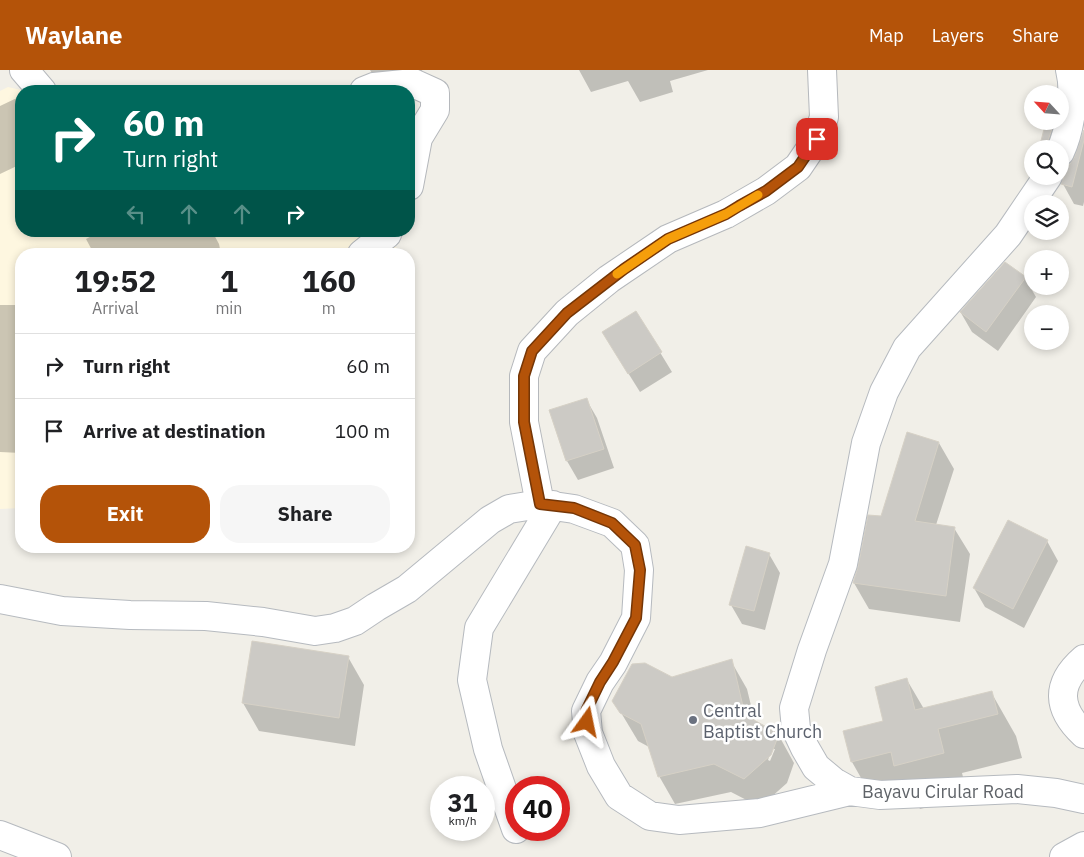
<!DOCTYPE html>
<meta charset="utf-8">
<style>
:root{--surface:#fff;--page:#f6f6f6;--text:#202124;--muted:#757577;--line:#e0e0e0;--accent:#b45309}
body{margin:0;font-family:"IBM Plex Sans",sans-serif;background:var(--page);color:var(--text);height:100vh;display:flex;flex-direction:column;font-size:19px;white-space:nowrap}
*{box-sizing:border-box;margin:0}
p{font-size:16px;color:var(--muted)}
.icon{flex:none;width:28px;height:28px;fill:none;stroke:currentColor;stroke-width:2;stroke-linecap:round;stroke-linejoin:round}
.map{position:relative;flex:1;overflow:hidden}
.panel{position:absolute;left:15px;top:178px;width:400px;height:305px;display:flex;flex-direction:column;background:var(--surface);border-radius:20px;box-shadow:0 2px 8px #0003}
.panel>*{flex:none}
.top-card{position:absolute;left:15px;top:15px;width:400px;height:152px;border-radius:20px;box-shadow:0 2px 8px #0003;background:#00695c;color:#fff;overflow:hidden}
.needle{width:32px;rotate:296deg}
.controls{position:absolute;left:1024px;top:15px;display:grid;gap:10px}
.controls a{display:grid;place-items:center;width:45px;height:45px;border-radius:50%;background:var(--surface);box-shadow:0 2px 8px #0003;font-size:25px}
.speed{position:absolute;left:430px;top:706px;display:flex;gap:10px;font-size:25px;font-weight:700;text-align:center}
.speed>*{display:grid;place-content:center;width:65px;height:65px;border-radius:50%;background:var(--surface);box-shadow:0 2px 8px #0003;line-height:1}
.speed small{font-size:12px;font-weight:400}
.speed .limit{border:8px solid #d22;background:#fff;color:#111}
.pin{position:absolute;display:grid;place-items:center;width:42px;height:42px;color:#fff;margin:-21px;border-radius:10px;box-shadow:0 2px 8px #0006}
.me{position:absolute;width:55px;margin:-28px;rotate:12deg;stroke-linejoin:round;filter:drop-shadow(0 0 4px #0008)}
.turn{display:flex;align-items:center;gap:18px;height:105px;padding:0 25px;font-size:22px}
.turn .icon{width:65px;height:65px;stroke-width:2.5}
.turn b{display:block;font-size:35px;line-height:42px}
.lanes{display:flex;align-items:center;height:48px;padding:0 25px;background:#0003;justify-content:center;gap:25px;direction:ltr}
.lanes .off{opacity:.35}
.eta{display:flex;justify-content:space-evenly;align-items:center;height:85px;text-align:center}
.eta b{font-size:30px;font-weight:800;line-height:35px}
.primary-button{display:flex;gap:10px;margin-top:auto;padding:10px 25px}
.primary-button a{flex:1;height:58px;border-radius:20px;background:var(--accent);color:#fff;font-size:20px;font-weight:800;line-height:58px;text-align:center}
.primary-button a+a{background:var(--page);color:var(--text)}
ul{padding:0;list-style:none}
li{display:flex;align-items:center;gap:15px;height:65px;padding:0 25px;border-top:1px solid var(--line)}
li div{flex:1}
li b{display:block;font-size:19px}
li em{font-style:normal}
header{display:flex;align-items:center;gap:30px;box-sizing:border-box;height:70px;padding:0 25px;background:var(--accent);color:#fff}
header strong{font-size:24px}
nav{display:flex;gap:28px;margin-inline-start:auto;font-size:18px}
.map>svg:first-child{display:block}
.commercial{fill:#fef7e0}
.shadow{fill:#0003;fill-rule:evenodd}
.building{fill:#cccac5;stroke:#d6d1c6}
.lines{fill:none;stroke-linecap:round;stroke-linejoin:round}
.street-casing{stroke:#b5b8bc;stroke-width:30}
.secondary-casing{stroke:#b6babf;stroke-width:30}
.street{stroke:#fff;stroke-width:28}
.secondary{stroke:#fff;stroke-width:28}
.route-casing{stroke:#753606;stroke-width:12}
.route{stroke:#b45309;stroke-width:9}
.slow{stroke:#f59e0b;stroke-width:9}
.worship-dot{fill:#6b7280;stroke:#fff;stroke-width:2}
.labels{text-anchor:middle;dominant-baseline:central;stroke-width:5;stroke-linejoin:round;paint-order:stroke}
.worship-label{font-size:18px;fill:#5b616d;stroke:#fff;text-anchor:start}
.street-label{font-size:18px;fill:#5f6368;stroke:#fff}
</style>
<header>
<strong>Waylane</strong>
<nav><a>Map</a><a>Layers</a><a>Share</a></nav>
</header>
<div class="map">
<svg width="1084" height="787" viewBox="0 0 1084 787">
<rect width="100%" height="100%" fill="#f1efe8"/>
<path class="commercial" d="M 8,17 L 26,21 L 21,21 L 21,161 L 383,161 L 399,181 L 396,184 L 21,184 L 21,438 L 0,439 L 0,21 Z"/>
<path class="shadow" d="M 370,0 L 422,0 L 423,5 L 378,14 Z
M 579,0 L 708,0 L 670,11 L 673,22 L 640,32 L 628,11 L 591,22 Z
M 21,26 L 21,94 L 0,104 L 0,36 Z
M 1052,53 L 1064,73 L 1060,79 L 1040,79 Z
M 1084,62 L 1084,132 L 1083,136 L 1074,134 L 1063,114 L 1070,96 L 1075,89 Z
M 101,161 L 212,161 L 219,174 L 221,184 L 94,184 L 86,169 Z
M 1025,208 L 1036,227 L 998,281 L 972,262 L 961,243 Z
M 0,235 L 21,235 L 21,383 L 0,382 Z
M 636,243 L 672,302 L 640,322 L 615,282 Z
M 586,329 L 597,348 L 614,398 L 578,410 L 567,391 L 551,341 Z
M 939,373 L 954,399 L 936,455 L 954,458 L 970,484 L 960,552 L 869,539 L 854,513 L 882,448 Z
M 1047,471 L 1058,491 L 1024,558 L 985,537 L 974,518 Z
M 769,484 L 780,503 L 765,560 L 742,554 L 731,535 Z
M 253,572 L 348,587 L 364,615 L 355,676 L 259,661 L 243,633 Z
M 731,591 L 747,619 L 755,652 L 778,664 L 794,693 L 787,713 L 760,737 L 731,722 L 675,734 L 659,706 L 649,677 L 638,671 L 614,631 ZM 772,679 L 775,679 L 770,691 L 768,690 Z
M 907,610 L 924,639 L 991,622 L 1016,666 L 1022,688 L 962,703 L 968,727 L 920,739 L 913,727 L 877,736 L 852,692 L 844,662 L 884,652 Z"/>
<path class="building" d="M 1046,51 L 1053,52 L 1052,59 L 1045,79 L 1039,79 Z
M 1084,60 L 1084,70 L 1072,117 L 1061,114 L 1064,107 L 1061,97 L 1069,95 L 1074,88 Z
M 1005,192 L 1026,207 L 986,262 L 960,242 Z
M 636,241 L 662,282 L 628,304 L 602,262 Z
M 587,328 L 604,379 L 566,391 L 549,340 Z
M 907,362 L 939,372 L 915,451 L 955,457 L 946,526 L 853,513 L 858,497 L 868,445 L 881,446 Z
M 1008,450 L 1048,470 L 1013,539 L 973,518 Z
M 746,476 L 770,483 L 754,541 L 729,535 Z
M 252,571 L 349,586 L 339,648 L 242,633 Z
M 732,589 L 745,645 L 779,664 L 771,685 L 744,709 L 714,694 L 658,707 L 641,654 L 620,643 L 612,631 L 632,594 L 645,593 L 672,607 Z
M 907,608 L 915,640 L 992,621 L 998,644 L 938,659 L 944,683 L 894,696 L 891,682 L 851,692 L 843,661 L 883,651 L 875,617 Z"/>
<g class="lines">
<g class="street-casing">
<path id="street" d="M 24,0 L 42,21
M 364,21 L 374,17 L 413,13 L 435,23 L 435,40 L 418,68 L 409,116
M 362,184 L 387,164 L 388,161
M 540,434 L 524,352 L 524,306 L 532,281 L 567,243 L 609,209 L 668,169 L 726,144 L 766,121 L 798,97 L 817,69 L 824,47 L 822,0
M 1084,589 C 1055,614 1057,639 1084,664"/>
</g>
<g class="secondary-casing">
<path id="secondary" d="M 1060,82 C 1070,61 1076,23 1070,0
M 1048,106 L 1008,165 L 907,278 L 884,322 L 866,373 L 843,494 L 812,580 L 794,638 L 796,659 L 805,678 L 816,697 L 834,712 L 850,721 L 880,725 L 1017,719 L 1056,723 L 1084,729
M 0,529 L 62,541 L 130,545 L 206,546 L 263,552 L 315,561 L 335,558 L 355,551 L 376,537 L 407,519 L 490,450 L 509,439 L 540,434 L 574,439 L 612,453 L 635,475 L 639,500 L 636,548 L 613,593 L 600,612 L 586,641 L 588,663 L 601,696 L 619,726 L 650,746 L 679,750 L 760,743 L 850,721
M 516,759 L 488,679 L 472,610 L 479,558 L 553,435
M 0,765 L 57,787
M 1064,787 L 1084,776"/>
</g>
<use href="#street" class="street"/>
<use href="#secondary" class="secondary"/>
</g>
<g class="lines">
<g class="route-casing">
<path id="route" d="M 587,652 L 586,641 L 600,612 L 613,592 L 636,548 L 640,500 L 635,475 L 612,453 L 574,438 L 540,434 L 524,352 L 524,306 L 532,281 L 567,243 L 624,199 L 668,169 L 726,144 L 739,136 L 766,121 L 798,97 L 817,69"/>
</g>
<use href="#route" class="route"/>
<path class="slow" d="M 617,204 L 668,169 L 726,144 L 758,125"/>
</g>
<circle class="worship-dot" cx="693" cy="650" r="5"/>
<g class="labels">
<g class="worship-label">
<text x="703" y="640">Central<tspan x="703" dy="21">Baptist Church</tspan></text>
</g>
<g class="street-label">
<text x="943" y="721">Bayavu Cirular Road</text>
</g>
</g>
</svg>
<div class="controls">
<a><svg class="needle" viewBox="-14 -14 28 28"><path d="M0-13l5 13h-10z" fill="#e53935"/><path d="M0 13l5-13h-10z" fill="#757577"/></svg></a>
<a><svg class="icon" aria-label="search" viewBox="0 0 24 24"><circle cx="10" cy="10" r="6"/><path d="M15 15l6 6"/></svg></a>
<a><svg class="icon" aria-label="layers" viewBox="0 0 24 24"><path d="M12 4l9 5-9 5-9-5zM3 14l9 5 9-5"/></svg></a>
<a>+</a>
<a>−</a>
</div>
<div class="speed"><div>31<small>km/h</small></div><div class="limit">40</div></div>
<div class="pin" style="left:817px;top:69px;background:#d93025"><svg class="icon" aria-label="arrive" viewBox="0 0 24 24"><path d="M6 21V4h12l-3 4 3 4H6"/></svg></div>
<svg class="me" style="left:587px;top:652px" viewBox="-20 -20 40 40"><path d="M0-17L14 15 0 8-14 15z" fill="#b45309" stroke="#fff" stroke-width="4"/></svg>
<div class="top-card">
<div class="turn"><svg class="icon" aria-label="right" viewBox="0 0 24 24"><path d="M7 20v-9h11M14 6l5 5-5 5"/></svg><div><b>60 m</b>Turn right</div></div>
<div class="lanes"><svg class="icon off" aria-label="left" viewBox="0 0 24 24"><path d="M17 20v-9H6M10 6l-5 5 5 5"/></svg><svg class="icon off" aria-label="ahead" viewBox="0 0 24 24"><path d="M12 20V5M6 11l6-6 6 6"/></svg><svg class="icon off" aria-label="ahead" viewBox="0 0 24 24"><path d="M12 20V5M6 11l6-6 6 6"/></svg><svg class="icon" aria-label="right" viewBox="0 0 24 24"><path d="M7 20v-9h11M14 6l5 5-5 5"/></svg></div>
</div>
<section class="panel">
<div class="eta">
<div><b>19:52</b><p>Arrival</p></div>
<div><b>1</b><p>min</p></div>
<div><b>160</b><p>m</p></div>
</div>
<ul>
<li><svg class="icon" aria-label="right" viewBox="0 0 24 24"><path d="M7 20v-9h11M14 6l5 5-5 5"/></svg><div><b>Turn right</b></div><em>60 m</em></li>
<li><svg class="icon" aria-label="arrive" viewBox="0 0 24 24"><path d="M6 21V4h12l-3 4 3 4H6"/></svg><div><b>Arrive at destination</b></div><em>100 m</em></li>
</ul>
<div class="primary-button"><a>Exit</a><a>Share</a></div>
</section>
</div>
